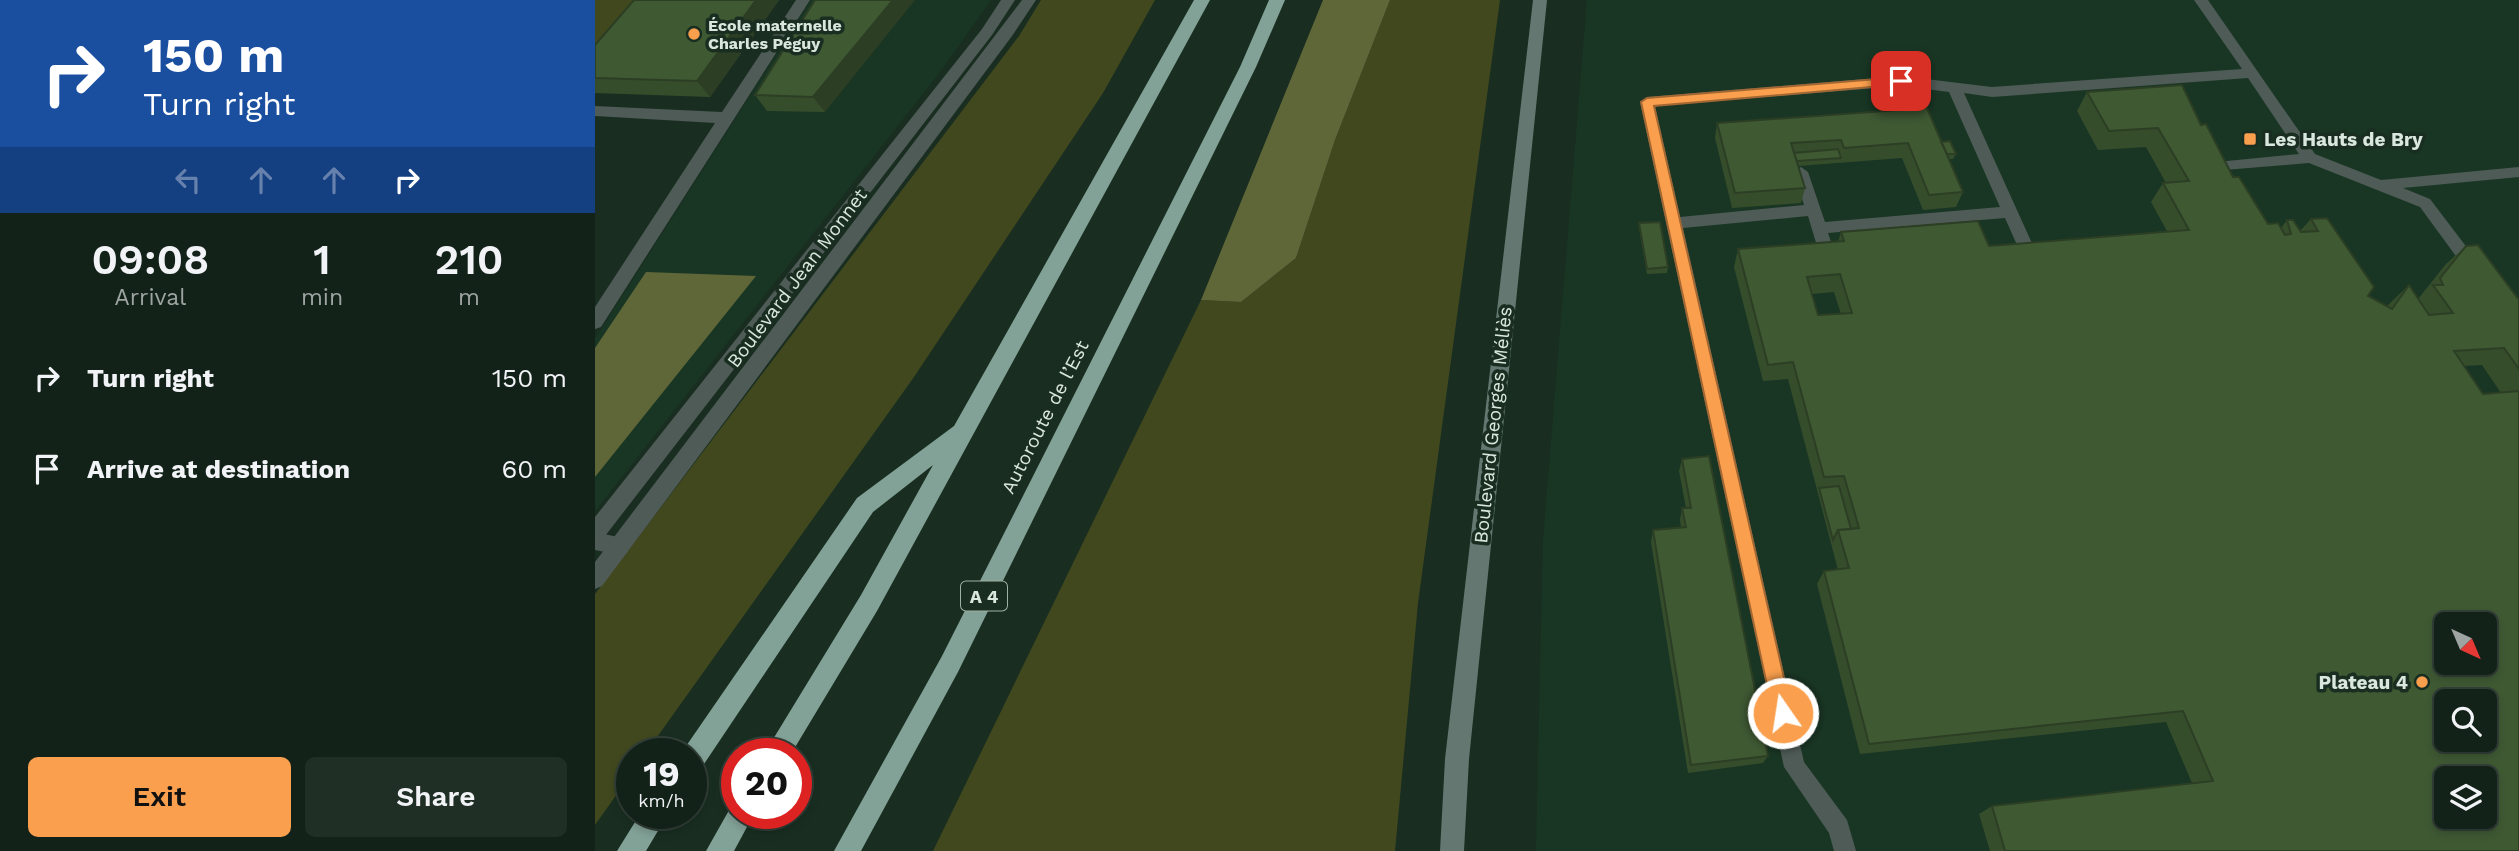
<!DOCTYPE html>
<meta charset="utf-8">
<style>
:root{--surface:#132219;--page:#202f26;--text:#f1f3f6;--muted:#9da4a2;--line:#323f38;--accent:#f99f4d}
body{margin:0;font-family:"Work Sans",sans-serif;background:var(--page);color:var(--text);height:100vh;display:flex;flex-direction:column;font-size:26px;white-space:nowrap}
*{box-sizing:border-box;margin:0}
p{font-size:23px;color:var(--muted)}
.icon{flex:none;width:38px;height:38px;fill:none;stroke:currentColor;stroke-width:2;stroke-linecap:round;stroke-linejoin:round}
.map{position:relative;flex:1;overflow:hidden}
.drawer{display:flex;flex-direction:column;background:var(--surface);width:595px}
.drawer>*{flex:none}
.banner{background:#1a4fa0;color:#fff;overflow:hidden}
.needle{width:46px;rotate:136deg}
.fabs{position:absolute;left:1839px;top:612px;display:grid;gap:14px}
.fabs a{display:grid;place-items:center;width:63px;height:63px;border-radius:10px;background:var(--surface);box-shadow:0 4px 10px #0003,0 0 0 2px var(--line);font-size:35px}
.speed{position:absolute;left:21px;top:738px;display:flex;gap:14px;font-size:35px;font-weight:700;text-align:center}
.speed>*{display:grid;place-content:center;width:91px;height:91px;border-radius:50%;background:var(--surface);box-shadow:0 4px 10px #0003,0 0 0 2px var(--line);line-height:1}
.speed small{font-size:18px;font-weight:400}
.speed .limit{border:10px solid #d22;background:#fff;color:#111}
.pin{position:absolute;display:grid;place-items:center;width:60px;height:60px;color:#fff;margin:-30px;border-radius:14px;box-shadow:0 4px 10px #0006}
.me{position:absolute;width:77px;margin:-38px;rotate:347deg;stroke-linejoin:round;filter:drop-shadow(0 0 5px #0008)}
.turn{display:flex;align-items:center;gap:24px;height:147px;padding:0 28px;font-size:32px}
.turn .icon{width:91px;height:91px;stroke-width:2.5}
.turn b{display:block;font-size:49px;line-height:60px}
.lanes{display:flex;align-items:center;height:66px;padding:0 28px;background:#0003;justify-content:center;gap:35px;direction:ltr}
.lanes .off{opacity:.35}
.eta{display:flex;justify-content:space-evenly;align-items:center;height:119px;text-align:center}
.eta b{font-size:42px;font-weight:600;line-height:49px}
.cta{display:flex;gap:14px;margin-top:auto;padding:14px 28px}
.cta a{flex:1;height:80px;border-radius:10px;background:var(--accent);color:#111;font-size:28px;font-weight:600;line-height:80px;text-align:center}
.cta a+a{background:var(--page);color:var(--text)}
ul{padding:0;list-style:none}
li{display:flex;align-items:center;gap:21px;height:91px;padding:0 28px}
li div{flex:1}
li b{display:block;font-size:26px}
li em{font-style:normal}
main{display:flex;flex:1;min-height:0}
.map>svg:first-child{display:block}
.built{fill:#193624;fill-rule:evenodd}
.green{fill:#41481e}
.forest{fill:#5f6739}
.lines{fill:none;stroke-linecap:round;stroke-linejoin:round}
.service{fill:#4f5b57;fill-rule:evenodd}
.minor{fill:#4f5b57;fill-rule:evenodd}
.tertiary{fill:#4f5b57;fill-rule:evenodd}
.secondary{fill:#647871;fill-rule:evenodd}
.motorway{fill:#82a197;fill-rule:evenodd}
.wall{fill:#364d2c;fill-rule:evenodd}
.shaded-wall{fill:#2c3e24}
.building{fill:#3f5933;stroke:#2c3e24;stroke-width:2;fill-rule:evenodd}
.route{fill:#f99f4d;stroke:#a26732;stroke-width:2}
.poi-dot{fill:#f99f4d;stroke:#192e21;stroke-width:2.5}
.labels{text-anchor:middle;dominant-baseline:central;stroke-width:7;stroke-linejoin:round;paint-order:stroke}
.far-poi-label{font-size:16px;font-weight:bold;fill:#dae7de;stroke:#192e21;text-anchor:start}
.shield{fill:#192e21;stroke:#a0b0a5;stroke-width:2}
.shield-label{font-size:18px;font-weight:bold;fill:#dae7de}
.poi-label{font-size:19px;font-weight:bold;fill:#dae7de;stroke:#192e21;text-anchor:start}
.street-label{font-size:19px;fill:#dae7de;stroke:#192e21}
</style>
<main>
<section class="drawer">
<div class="banner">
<div class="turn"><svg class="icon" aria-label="right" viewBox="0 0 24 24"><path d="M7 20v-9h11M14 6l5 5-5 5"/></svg><div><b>150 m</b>Turn right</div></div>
<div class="lanes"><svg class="icon off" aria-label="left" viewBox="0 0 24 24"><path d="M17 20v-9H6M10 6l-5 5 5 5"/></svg><svg class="icon off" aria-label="ahead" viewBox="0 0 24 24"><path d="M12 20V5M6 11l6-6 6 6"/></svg><svg class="icon off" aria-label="ahead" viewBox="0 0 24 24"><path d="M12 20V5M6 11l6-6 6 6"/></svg><svg class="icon" aria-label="right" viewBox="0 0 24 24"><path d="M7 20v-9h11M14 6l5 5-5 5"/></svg></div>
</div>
<div class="eta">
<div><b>09:08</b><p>Arrival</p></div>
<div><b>1</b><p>min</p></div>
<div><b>210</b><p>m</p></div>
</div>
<ul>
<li><svg class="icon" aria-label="right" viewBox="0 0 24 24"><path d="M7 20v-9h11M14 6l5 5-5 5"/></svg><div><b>Turn right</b></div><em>150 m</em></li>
<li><svg class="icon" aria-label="arrive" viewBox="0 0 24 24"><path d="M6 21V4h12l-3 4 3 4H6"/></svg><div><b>Arrive at destination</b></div><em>60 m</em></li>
</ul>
<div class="cta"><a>Exit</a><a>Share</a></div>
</section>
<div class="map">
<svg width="1924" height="851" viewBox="0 0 1924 851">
<rect width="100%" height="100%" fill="#192e21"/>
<path class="built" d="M 216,0 L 396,0 L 345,72 L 0,511 L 0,339 Z
M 992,0 L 1924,0 L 1924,851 L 941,851 L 948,541 ZM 1852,625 L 1890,625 L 1890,663 L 1852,663 ZM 1852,702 L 1890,702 L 1890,740 L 1852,740 ZM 1852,779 L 1890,779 L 1890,817 L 1852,817 Z"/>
<path class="green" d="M 0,0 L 66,0 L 0,78 Z
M 446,0 L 560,0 L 508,93 L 319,377 L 50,754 L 37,754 L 37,773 L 0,825 L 0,594 L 424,36 Z
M 795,0 L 905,0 L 823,603 L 800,851 L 338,851 L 606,300 L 646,302 L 701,258 L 740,140 Z"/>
<path class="forest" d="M 728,0 L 795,0 L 740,140 L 701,258 L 646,302 L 606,300 Z
M 51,272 L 161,276 L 0,477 L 0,348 Z"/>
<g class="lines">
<path class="service" d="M 1599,0 L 1613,0 L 1720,154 L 1786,180 L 1924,167 L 1924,177 L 1808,188 L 1835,199 L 1886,266 L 1888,270 L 1886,274 L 1874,274 L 1825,207 L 1714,163 L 1617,171 L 1615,167 L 1622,162 L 1704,154 L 1653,78 L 1397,97 L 1369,93 L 1440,250 L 1432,256 L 1426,254 L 1410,218 L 1233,233 L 1241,256 L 1233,262 L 1225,256 L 1213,216 L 1088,228 L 1209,762 L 1252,820 L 1261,851 L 1239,851 L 1234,833 L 1189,767 L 1045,102 L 1052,97 L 1306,76 L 1397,87 L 1647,69 ZM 1306,86 L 1354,92 L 1405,207 L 1230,222 L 1213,172 L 1206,167 L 1199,172 L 1209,205 L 1085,217 L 1060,106 Z"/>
<path class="minor" d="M 201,0 L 215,0 L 6,327 L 0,329 L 0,307 L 120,123 L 0,116 L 0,106 L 127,112 Z
M 0,532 L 32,539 L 35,546 L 32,553 L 25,555 L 0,550 Z"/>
<path class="tertiary" d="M 406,0 L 420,0 L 397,35 L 7,540 L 0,542 L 0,517 L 387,29 Z
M 427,0 L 441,0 L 417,36 L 7,586 L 0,589 L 0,562 Z"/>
<path class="secondary" d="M 938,0 L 952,0 L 874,759 L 869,851 L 845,851 L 850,759 Z"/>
<path class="motorway" d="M 599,0 L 615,0 L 282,611 L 196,754 L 169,754 L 266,595 L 338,465 L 278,512 L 105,770 L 96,773 L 96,754 L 86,754 L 87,752 L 262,498 L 359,426 Z
M 674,0 L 690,0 L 661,67 L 363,672 L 266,851 L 239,851 L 347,656 L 645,67 Z
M 142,803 L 142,814 L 159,814 L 139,851 L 111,851 L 137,805 Z
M 45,814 L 73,814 L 51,851 L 22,851 Z"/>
</g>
<path class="wall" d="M 39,0 L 184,0 L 115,97 L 0,93 L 0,45 Z
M 220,0 L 230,112 L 172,111 L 160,95 Z
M 1492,92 L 1606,125 L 1638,177 L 1673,224 L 1686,228 L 1692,220 L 1705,231 L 1716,219 L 1773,296 L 1792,306 L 1814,285 L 1823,299 L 1851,264 L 1871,246 L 1924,300 L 1924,851 L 1395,851 L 1384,814 L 1397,806 L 1597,783 L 1571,722 L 1265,754 L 1222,584 L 1229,571 L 1243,570 L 1193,379 L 1168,381 L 1139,267 L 1143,249 L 1243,242 L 1246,232 L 1394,246 L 1572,231 L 1556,202 L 1568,183 L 1571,183 L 1551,147 L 1503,150 L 1482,111 ZM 1239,292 L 1246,314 L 1223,315 L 1217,294 ZM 1887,365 L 1906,393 L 1888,394 L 1869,366 Z
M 1122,123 L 1346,142 L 1361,154 L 1358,159 L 1354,159 L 1368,192 L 1361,207 L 1328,210 L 1307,158 L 1203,166 L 1210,188 L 1206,203 L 1137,208 L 1120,138 Z
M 1044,223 L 1073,267 L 1072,273 L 1052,274 L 1044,228 Z
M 1087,459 L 1173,756 L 1168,763 L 1093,773 L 1056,542 L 1058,530 L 1086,527 L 1085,520 L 1087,508 L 1091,508 L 1084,471 Z"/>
<path class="shaded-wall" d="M 161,0 L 184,0 L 115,97 L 102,81 Z
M 298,0 L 320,0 L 230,112 L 218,97 Z"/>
<path class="building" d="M 39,0 L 161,0 L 102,81 L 0,78 L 0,45 Z
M 220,0 L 298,0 L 218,97 L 160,95 Z
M 1587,85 L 1606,125 L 1611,124 L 1638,177 L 1644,177 L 1673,224 L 1683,223 L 1690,235 L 1696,234 L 1692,220 L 1698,220 L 1706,232 L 1723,231 L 1716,219 L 1732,218 L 1779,287 L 1773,296 L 1797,309 L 1814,285 L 1834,315 L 1858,313 L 1838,285 L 1848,285 L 1845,278 L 1871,246 L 1883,245 L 1924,300 L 1924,369 L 1909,348 L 1859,351 L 1888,394 L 1924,391 L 1924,851 L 1410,851 L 1397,806 L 1618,781 L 1588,711 L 1274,744 L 1229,571 L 1254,568 L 1243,530 L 1264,528 L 1249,476 L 1229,477 L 1198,362 L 1173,365 L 1143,249 L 1249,241 L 1246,232 L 1383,221 L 1394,246 L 1594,230 L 1568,183 L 1594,181 L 1563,128 L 1514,131 L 1492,92 ZM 1245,274 L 1257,313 L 1223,315 L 1212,277 ZM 1852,625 L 1890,625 L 1890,663 L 1852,663 ZM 1852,702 L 1890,702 L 1890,740 L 1852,740 ZM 1852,779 L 1890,779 L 1890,817 L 1852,817 Z
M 1332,108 L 1368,192 L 1334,195 L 1313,143 L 1249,148 L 1246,140 L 1196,143 L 1210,188 L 1140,193 L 1122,123 Z
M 1355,141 L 1361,154 L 1352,154 L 1346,142 Z
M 1243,149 L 1246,158 L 1202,161 L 1199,153 Z
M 1065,222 L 1073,267 L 1052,269 L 1044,223 Z
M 1114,456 L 1173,756 L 1096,765 L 1058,530 L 1091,527 L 1087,508 L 1096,508 L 1087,459 Z
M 1244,486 L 1256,529 L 1243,530 L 1238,540 L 1224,488 Z"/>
<path class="route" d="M 1306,77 L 1312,81 L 1310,84 L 1059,106 L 1197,713 L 1194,719 L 1188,722 L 1181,719 L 1178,713 L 1046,102 L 1052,98 Z"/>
<g class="poi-dot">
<circle cx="99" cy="34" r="7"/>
<rect x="1648" y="132" width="14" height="14" rx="3.5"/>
<circle cx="1827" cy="682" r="7"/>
</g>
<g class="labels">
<g class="far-poi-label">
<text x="113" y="25">École maternelle<tspan x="113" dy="18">Charles Péguy</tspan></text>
</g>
<rect class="shield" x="366" y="581.5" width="46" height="29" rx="5"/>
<g class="shield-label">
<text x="389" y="596">A 4</text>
</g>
<g class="poi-label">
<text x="1669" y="139">Les Hauts de Bry</text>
<text x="1813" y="682" text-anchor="end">Plateau 4</text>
</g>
<g class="street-label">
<text transform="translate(202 278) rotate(-53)">Boulevard Jean Monnet</text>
<text transform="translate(450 417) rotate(-63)">Autoroute de l’Est</text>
<text transform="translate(898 425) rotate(-84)">Boulevard Georges Méliès</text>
</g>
</g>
</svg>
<div class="fabs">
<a><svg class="needle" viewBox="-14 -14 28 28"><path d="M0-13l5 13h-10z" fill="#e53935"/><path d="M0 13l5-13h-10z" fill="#9da4a2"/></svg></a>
<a><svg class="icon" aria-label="search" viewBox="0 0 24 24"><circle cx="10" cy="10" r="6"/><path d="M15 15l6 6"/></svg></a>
<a><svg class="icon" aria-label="layers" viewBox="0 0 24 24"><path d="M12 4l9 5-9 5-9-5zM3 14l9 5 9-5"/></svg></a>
</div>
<div class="speed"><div>19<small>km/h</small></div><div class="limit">20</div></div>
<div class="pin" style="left:1306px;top:81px;background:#d93025"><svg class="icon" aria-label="arrive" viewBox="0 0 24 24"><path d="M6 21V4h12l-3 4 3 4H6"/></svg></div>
<svg class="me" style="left:1188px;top:713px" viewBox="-20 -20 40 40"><circle r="17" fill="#f99f4d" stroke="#fff" stroke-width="3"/><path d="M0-11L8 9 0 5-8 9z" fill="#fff"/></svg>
</div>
</main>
